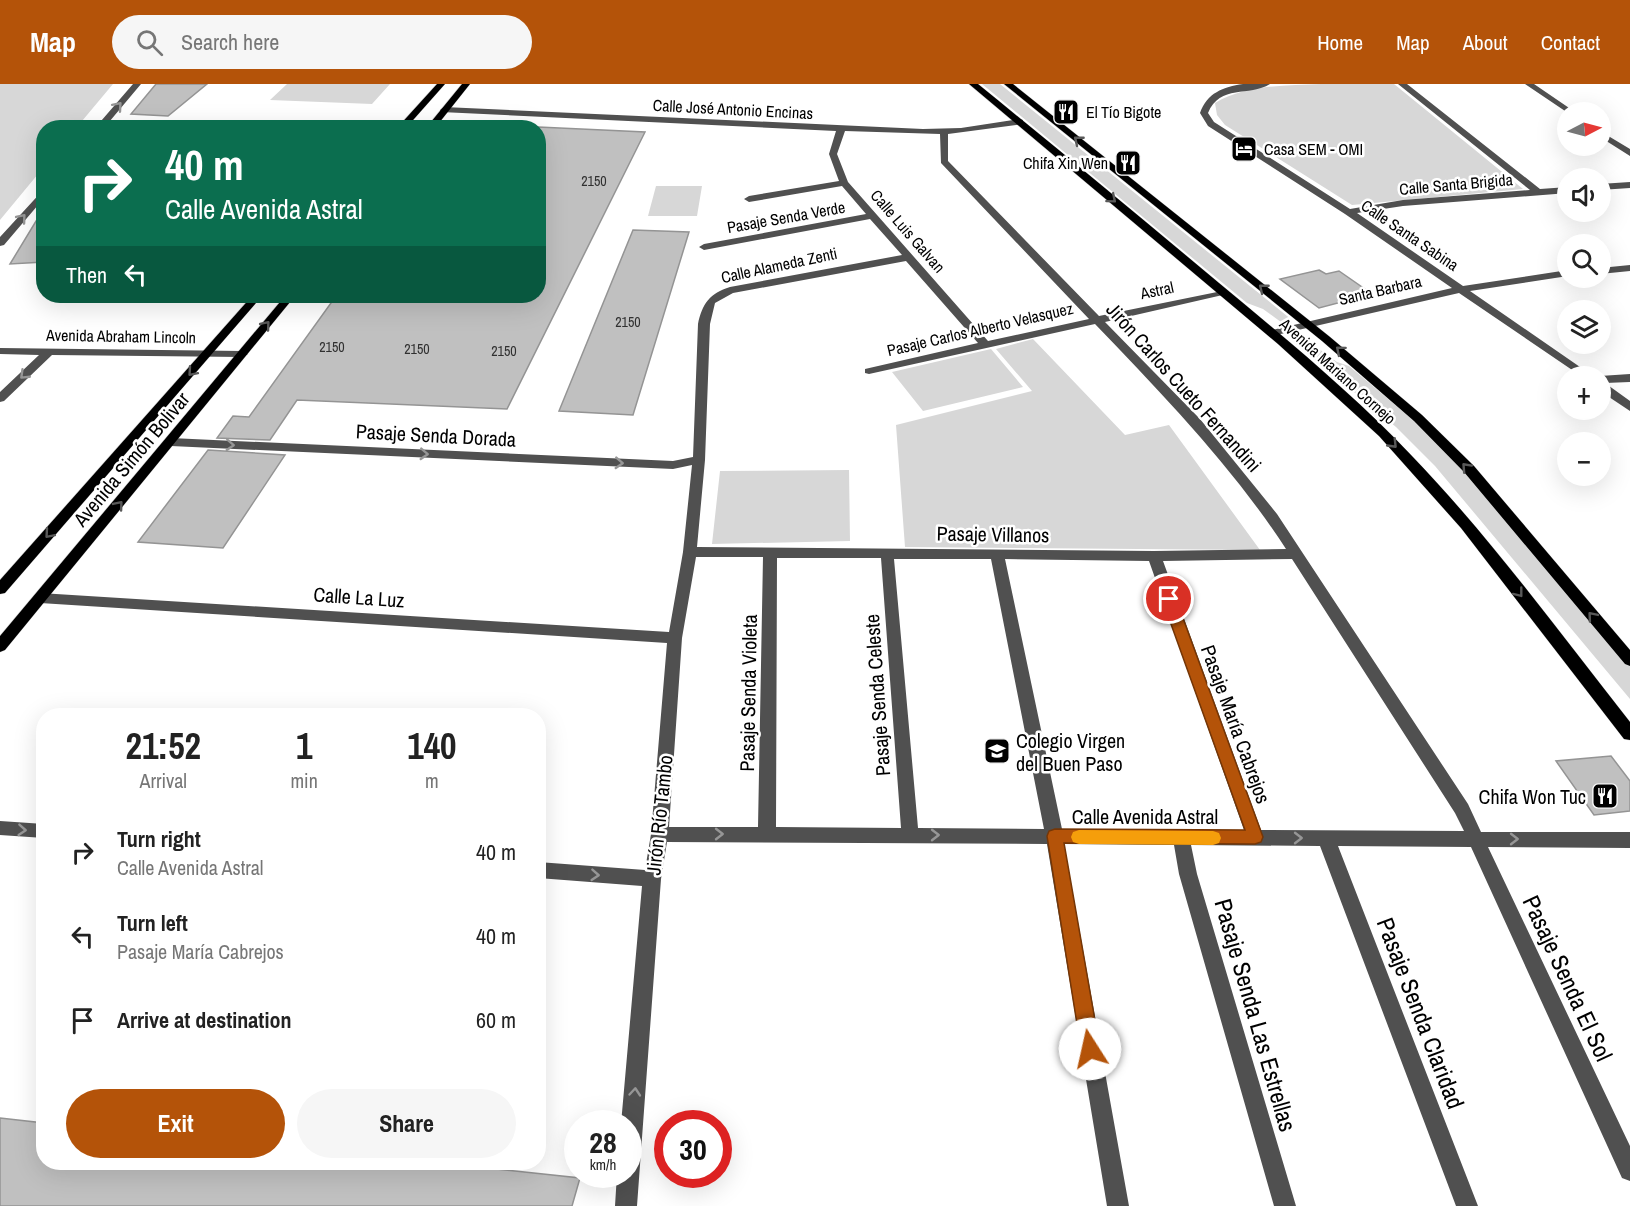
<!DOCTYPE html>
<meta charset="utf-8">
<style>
:root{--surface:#fff;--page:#f6f6f6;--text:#222;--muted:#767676;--accent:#b45309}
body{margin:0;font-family:"Archivo Narrow",sans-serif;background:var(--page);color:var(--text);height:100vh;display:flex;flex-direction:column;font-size:22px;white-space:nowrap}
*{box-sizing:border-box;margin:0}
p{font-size:20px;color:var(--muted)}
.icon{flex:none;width:33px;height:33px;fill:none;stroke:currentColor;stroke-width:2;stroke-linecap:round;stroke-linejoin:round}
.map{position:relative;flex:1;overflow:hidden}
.side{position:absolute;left:36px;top:624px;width:510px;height:462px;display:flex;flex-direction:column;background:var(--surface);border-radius:24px;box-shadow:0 6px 24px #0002}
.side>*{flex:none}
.banner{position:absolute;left:36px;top:36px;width:510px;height:183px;border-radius:24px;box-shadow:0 6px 24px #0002;background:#0b6e4f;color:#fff;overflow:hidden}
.needle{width:39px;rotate:84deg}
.tools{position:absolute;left:1557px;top:18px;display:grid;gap:12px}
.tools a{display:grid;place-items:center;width:54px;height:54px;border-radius:50%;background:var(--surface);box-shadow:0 6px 24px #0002;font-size:30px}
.speed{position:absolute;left:564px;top:1026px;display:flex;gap:12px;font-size:30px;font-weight:700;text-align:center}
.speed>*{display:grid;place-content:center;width:78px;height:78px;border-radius:50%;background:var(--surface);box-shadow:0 6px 24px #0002;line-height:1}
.speed small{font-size:15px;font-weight:400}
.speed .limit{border:9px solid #d22;background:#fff;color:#111}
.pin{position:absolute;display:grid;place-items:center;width:51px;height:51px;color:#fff;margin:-26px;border:3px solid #fff;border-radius:50%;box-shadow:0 2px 6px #0007}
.me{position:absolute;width:66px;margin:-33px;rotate:350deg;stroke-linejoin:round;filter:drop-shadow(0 0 4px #0008)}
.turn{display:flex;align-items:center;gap:21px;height:126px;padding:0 30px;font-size:27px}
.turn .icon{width:78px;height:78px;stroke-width:2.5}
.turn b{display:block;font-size:42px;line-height:51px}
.then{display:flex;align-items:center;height:57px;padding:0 30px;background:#0003;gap:12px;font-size:22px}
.eta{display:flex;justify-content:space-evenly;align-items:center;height:102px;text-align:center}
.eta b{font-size:36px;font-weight:800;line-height:42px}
.primary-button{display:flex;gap:12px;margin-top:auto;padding:12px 30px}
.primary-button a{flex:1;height:69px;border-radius:36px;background:var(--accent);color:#fff;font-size:24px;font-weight:800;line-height:69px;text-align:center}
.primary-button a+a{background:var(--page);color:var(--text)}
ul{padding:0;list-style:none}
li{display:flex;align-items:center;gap:18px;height:84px;padding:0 30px}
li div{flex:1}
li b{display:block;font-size:22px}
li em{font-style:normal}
header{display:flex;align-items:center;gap:36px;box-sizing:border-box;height:84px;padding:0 30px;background:var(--accent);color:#fff}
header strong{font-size:28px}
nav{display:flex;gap:33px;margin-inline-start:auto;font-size:21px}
.search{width:420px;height:54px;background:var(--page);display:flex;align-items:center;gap:15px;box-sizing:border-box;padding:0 21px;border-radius:33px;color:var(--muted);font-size:22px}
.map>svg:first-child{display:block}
.green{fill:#d7d7d7}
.building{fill:#c0c0c0;stroke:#949494;stroke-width:1.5}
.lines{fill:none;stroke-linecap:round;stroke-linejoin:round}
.major-casing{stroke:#dbdbdb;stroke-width:1}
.minor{fill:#505050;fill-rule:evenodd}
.major{fill:#000;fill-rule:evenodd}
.oneway{stroke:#969696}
.oneway2{stroke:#595959}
.route{fill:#b45309;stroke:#753606;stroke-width:1.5}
.slow{fill:#f59e0b}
.labels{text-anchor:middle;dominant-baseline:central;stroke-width:5;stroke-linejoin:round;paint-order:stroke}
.far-number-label{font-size:14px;fill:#303030}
.far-street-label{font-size:16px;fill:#000;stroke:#fff}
.far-poi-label{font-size:16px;fill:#000;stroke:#fff;text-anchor:start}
.street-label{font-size:20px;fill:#000;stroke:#fff}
.poi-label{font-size:20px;fill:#000;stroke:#fff;text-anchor:start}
.near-street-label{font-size:24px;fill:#000;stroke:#fff}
</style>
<header>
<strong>Map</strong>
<div class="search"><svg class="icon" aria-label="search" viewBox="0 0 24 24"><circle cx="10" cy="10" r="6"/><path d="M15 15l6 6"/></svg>Search here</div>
<nav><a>Home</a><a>Map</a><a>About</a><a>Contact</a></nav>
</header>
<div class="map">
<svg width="1630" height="1122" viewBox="0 0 1630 1122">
<rect width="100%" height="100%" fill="#fff"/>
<path class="green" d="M 0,0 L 113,0 L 77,43 L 44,44 L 43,84 L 0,136 Z
M 287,0 L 390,0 L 372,20 L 270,16 Z
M 982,0 L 1000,0 L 1292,236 L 1292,239 L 1285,241 L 1263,225 L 1247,219 Z
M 1321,0 L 1394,0 L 1523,105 L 1352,121 L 1225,41 L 1217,31 L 1215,19 C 1247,0 1285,2 1321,0 Z
M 656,102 L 702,102 L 697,132 L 648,132 Z
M 1033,255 L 1125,351 L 1169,341 L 1260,466 L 905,463 L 896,341 L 1032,307 L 996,265 Z
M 1308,257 L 1337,278 L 1349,282 L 1412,335 L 1458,380 L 1630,581 L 1630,615 L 1435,382 L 1396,343 L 1296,260 Z
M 991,265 L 1023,303 L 923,327 L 892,288 Z
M 849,386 L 850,457 L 712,460 L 720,387 Z"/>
<path class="building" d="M 156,0 L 207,0 L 168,32 L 131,30 Z
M 538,43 L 645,48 L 507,325 L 297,316 L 270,356 L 217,354 L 233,332 L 249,333 L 336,212 L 538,212 Z
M 44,124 L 44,178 L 10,180 Z
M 633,146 L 689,148 L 633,331 L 559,327 Z
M 1319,186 L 1326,190 L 1339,187 L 1372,210 L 1319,224 L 1280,195 Z
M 208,366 L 285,371 L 223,464 L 138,458 Z
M 1611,672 L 1630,697 L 1630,727 L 1594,731 L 1556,677 Z
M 0,1034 L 44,1039 L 44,1078 L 432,1078 L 580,1094 L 572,1122 L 0,1122 Z"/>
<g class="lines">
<g class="major-casing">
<path id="major" d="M 437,0 L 445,0 L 406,44 L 397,44 Z
M 462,0 L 470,0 L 435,44 L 426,44 Z
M 969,0 L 978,0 C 1059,66 1139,132 1219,199 C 1285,254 1352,309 1411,371 C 1491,454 1559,548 1630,638 L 1630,656 L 1624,655 L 1461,444 L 1379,352 L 1278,260 Z
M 1004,0 L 1013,0 L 1330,253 L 1422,331 L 1474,382 L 1630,566 L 1630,582 L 1625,580 L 1464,388 L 1414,337 L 1322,257 Z
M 252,212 L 262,212 L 5,509 L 0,510 L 0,496 Z
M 285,212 L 295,212 L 5,566 L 0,568 L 0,552 Z"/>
</g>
<path class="minor" d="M 133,0 L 141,0 L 104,44 L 95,44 Z
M 1243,0 L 1270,0 C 1249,13 1220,0 1208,29 L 1214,38 L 1350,125 L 1403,116 L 1530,106 L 1398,0 L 1407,0 L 1540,105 L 1568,103 L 1568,109 L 1403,122 L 1357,129 L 1463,202 L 1568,186 L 1568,192 L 1470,207 L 1593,292 L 1581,292 L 1459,209 L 1272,252 L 1268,251 L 1268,247 L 1452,204 L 1345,130 L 1208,42 L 1200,29 C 1207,9 1223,3 1243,0 Z
M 1525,0 L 1534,0 L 1575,28 L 1568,29 Z
M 444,23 L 923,45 L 961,44 L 1020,35 L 1023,36 L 1023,40 L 948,50 L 948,77 L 1099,232 L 1227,206 L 1227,210 L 1105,238 L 1200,335 L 1277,430 L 1468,720 L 1481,748 L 1630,748 L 1630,764 L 1488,763 L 1630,1062 L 1630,1097 L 1622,1094 L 1471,763 L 1338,762 L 1478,1122 L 1456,1122 L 1320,762 L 1191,761 L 1197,790 L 1296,1122 L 1274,1122 L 1179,790 L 1174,761 L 1064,760 L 1129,1122 L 1107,1122 L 1047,760 L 667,758 L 661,795 L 637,1122 L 615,1122 L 617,1090 L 628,1090 L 628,1040 L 621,1040 L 642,802 L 538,794 L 538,778 L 645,786 L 651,750 L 667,559 L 40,519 L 33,514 L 40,509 L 669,548 L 683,468 L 692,381 L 673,385 L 171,362 L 165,358 L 171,354 L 673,377 L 693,373 L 698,240 C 702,220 710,209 730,203 L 902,171 L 870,135 L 704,166 L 699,163 L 704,160 L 866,130 L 842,102 L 749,118 L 744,115 L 749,112 L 839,97 L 829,70 L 836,47 L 441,28 L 440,26 ZM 845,47 L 940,50 L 941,79 L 1089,235 L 988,257 L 848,98 L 837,70 ZM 906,177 L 978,259 L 865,285 L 865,289 L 869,290 L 1095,240 C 1163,311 1232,382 1286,465 L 1154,467 L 697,463 L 705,376 L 710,240 L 715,219 L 733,209 ZM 696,473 L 763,473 L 758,743 L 669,743 L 682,554 ZM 777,474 L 881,474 L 901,744 L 776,743 ZM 894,475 L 991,475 L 1044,745 L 918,744 ZM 1005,475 L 1149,477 L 1244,746 L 1062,745 ZM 1292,475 L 1455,729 L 1464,747 L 1261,746 L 1163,477 Z
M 1600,47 L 1630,65 L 1630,72 L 1600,53 Z
M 1630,98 L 1630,104 L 1600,106 L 1600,100 Z
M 44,105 L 44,114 L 4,161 L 0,162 L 0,153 Z
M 1630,181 L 1630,187 L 1600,190 L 1600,184 Z
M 0,264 L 242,267 L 248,270 L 242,273 L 52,271 L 4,317 L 0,318 L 0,308 L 39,271 L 0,270 Z
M 1630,290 L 1630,298 L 1605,299 L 1630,317 L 1630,327 L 1600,307 L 1600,292 Z
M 0,737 L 44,740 L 44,754 L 0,751 Z"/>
<use href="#major" class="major"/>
</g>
<defs><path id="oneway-chevron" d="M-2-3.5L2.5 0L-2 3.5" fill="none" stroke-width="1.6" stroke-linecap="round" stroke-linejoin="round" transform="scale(1.5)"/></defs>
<g class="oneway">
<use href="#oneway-chevron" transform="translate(118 22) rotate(-49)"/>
<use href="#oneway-chevron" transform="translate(22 134) rotate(-50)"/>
<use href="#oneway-chevron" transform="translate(24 291) rotate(136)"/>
<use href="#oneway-chevron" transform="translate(230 361) rotate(3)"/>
<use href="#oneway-chevron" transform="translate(424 370) rotate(3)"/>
<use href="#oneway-chevron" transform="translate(619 379) rotate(3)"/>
<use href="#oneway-chevron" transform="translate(22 746) rotate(4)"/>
<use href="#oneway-chevron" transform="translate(719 750)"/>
<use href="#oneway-chevron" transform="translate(935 751)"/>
<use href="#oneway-chevron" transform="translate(1298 754)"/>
<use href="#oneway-chevron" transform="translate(1514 755)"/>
<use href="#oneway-chevron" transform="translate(595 791) rotate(4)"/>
<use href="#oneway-chevron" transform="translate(635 1008) rotate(-85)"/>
</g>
<g class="oneway2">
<use href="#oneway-chevron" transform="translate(1078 56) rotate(-141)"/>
<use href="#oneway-chevron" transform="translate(1112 115) rotate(40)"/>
<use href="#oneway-chevron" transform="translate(1263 204) rotate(-141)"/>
<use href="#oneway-chevron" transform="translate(266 241) rotate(-50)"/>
<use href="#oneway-chevron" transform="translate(1340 266) rotate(-140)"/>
<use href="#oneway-chevron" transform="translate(192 288) rotate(131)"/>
<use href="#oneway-chevron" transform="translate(1393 360) rotate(46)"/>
<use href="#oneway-chevron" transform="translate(1466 383) rotate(-133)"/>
<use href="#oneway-chevron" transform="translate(119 421) rotate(-50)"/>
<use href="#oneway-chevron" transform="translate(49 450) rotate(131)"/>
<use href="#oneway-chevron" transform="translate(1519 509) rotate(52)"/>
<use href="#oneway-chevron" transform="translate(1592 532) rotate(-130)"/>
</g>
<path class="route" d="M 1169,510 L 1176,515 L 1263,753 L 1261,758 L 1255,760 L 1064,759 L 1100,965 L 1097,971 L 1090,974 L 1084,971 L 1081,965 L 1047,752 L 1049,747 L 1055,745 L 1245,746 L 1162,515 Z"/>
<path class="slow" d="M 1079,746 L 1213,747 L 1219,749 L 1221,754 L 1219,759 L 1213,761 L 1079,760 L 1073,758 L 1071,753 L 1073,748 Z"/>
<defs>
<g id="restaurant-square" transform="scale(1.35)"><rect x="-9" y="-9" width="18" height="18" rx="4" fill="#000" stroke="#fff"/><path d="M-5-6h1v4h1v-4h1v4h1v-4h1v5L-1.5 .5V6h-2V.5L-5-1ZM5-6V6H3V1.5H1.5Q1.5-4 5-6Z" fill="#fff"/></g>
<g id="hotel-square" transform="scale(1.35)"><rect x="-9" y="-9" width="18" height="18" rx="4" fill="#000" stroke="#fff"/><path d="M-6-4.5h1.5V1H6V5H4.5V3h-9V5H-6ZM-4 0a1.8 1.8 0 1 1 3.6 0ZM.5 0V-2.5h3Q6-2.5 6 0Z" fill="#fff"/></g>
<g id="school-square" transform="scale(1.35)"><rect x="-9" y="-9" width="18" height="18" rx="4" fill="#000" stroke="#fff"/><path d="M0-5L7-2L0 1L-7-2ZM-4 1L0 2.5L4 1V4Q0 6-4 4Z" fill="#fff"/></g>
</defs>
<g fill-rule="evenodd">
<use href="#restaurant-square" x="1066" y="28"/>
<use href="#hotel-square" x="1244" y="65"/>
<use href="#restaurant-square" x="1128" y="79"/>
<use href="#school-square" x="997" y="667"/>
<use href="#restaurant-square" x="1605" y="712"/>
</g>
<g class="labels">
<g class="far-number-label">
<text x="594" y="97">2150</text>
<text x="628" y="238">2150</text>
<text x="332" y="263">2150</text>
<text x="417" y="265">2150</text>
<text x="504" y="267">2150</text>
</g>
<g class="far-street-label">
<text transform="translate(733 25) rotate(3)">Calle José Antonio Encinas</text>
<text transform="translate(1456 100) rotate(-5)">Calle Santa Brigida</text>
<text transform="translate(786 133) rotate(-10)">Pasaje Senda Verde</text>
<text transform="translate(908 147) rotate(49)">Calle Luis Galvan</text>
<text transform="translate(1410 151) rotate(34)">Calle Santa Sabina</text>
<text transform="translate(779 181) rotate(-12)">Calle Alameda Zenti</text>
<text transform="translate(1157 206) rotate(-12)">Astral</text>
<text transform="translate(1380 206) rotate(-13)">Santa Barbara</text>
<text transform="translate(980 245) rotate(-13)">Pasaje Carlos Alberto Velasquez</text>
<text transform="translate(121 252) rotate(1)">Avenida Abraham Lincoln</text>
<text transform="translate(1338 287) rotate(42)">Avenida Mariano Cornejo</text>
</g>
<g class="far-poi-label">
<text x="1086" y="28">El Tío Bigote</text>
<text x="1264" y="65">Casa SEM - OMI</text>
<text x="1108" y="79" text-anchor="end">Chifa Xin Wen</text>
</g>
<g class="street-label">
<text transform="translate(1184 303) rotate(48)">Jirón Carlos Cueto Fernandini</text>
<text transform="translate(436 351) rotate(3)">Pasaje Senda Dorada</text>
<text transform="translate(131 375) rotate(-50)">Avenida Simón Bolivar</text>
<text transform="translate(993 450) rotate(1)">Pasaje Villanos</text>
<text transform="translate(359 513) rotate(4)">Calle La Luz</text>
<text transform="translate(748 609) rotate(-89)">Pasaje Senda Violeta</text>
<text transform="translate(877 611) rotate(-94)">Pasaje Senda Celeste</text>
<text transform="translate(1236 640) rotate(70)">Pasaje María Cabrejos</text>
<text transform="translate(659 731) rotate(-84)">Jirón Río Tambo</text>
<text x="1145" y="732">Calle Avenida Astral</text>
</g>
<g class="poi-label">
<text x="1016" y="656">Colegio Virgen<tspan x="1016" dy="23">del Buen Paso</tspan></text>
<text x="1586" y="712" text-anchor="end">Chifa Won Tuc</text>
</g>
<g class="near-street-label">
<text transform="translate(1568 894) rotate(65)">Pasaje Senda El Sol</text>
<text transform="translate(1421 929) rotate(69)">Pasaje Senda Claridad</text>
<text transform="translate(1256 931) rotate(74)">Pasaje Senda Las Estrellas</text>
</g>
</g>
</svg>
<div class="tools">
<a><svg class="needle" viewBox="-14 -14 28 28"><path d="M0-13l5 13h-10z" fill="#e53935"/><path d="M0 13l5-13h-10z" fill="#767676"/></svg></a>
<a><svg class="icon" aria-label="sound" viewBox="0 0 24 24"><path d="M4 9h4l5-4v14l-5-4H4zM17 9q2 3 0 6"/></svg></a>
<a><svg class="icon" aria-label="search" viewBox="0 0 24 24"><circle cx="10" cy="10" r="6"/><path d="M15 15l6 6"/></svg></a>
<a><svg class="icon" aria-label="layers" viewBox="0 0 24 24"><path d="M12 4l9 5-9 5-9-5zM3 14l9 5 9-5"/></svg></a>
<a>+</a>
<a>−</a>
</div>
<div class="speed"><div>28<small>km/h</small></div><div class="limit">30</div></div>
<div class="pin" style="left:1169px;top:515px;background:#d93025"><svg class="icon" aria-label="arrive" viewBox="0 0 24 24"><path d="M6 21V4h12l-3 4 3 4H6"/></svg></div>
<svg class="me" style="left:1090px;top:965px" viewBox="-20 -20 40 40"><circle r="19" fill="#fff"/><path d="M0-13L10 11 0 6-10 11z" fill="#b45309"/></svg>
<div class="banner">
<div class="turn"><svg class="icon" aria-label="right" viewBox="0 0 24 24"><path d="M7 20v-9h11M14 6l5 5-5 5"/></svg><div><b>40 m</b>Calle Avenida Astral</div></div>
<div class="then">Then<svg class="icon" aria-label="left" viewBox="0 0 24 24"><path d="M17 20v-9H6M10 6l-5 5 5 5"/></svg></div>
</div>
<section class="side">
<div class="eta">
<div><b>21:52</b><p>Arrival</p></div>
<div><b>1</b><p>min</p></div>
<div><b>140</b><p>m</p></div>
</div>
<ul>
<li><svg class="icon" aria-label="right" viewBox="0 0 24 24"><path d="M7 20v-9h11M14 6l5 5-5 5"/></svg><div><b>Turn right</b><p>Calle Avenida Astral</p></div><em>40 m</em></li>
<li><svg class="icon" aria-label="left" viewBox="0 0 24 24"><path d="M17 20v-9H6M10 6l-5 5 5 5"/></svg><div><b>Turn left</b><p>Pasaje María Cabrejos</p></div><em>40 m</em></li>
<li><svg class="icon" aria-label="arrive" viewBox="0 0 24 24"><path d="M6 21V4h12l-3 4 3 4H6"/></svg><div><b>Arrive at destination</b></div><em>60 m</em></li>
</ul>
<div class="primary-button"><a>Exit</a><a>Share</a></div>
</section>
</div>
